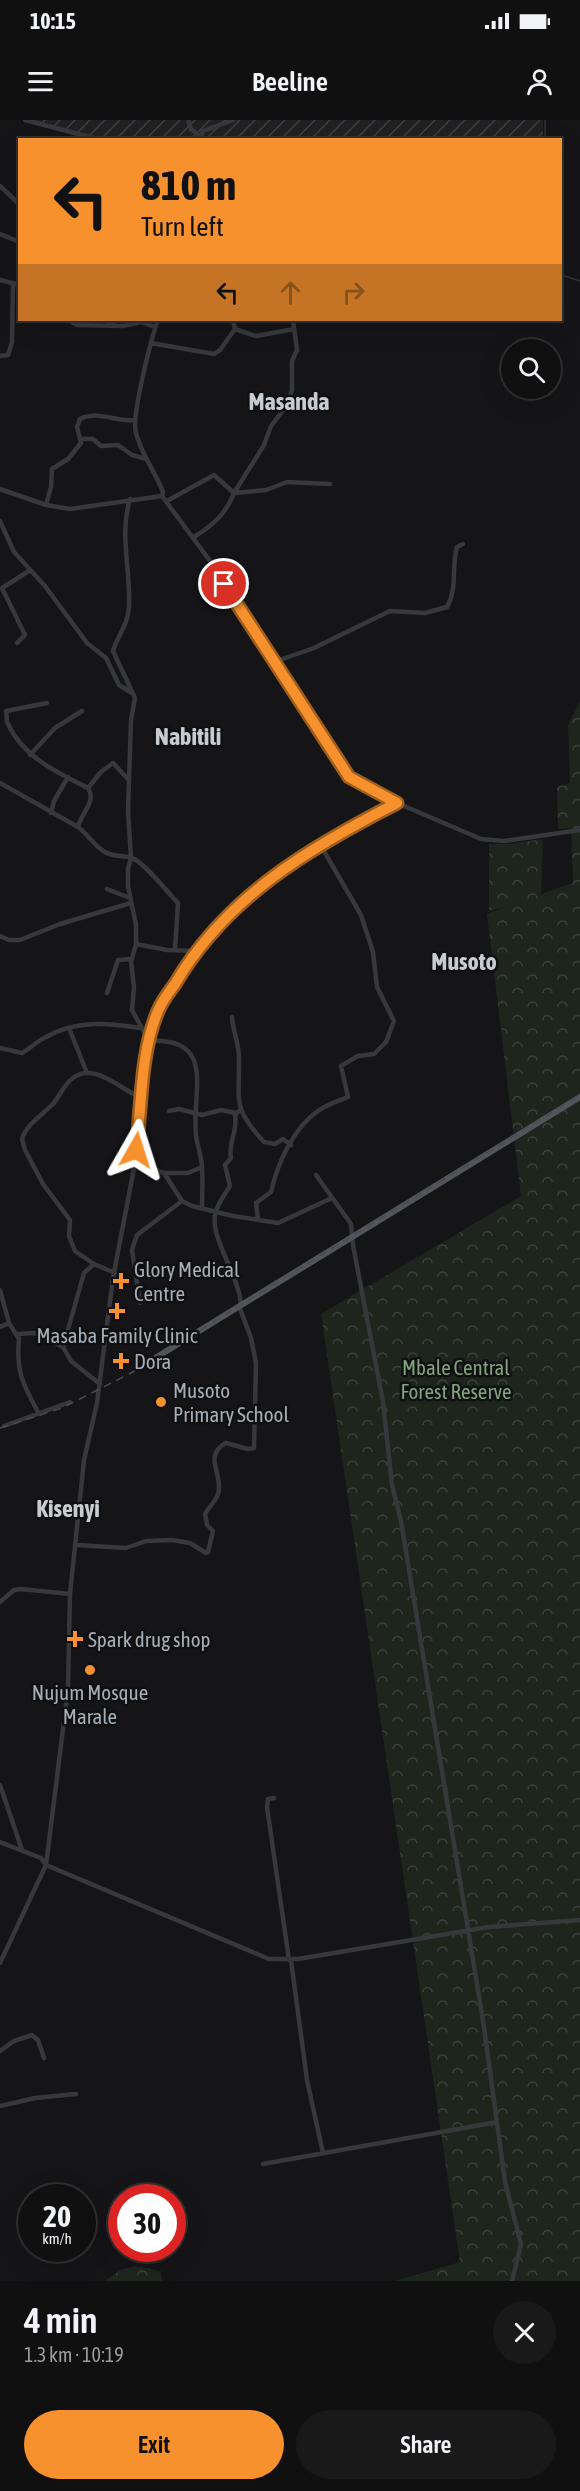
<!DOCTYPE html>
<meta charset="utf-8">
<style>
:root{--surface:#101011;--page:#19191a;--text:#f1f3f6;--muted:#9c9d9f;--line:#303031;--accent:#f6912d}
body{margin:0;font-family:"Asap Condensed",sans-serif;background:var(--page);color:var(--text);height:100vh;display:flex;flex-direction:column;font-size:22px;white-space:nowrap}
*{box-sizing:border-box;margin:0}
p{font-size:20px;color:var(--muted)}
.icon{flex:none;width:33px;height:33px;fill:none;stroke:currentColor;stroke-width:2;stroke-linecap:round;stroke-linejoin:round}
.map{position:relative;height:2161px;overflow:hidden}
.sheet{display:flex;flex-direction:column;background:var(--surface);flex:1}
.sheet>*{flex:none}
.banner{position:absolute;left:18px;top:18px;width:544px;height:183px;border-radius:0px;box-shadow:0 6px 24px #0002,0 0 0 2px var(--line);background:#f6912d;color:#111;overflow:hidden}
.controls{position:absolute;left:501px;top:219px;display:grid;gap:12px}
.controls a{display:grid;place-items:center;width:60px;height:60px;border-radius:50%;background:var(--surface);box-shadow:0 6px 24px #0002,0 0 0 2px var(--line);font-size:30px}
.speed{position:absolute;left:18px;top:2064px;display:flex;gap:12px;font-size:30px;font-weight:700;text-align:center}
.speed>*{display:grid;place-content:center;width:78px;height:78px;border-radius:50%;background:var(--surface);box-shadow:0 6px 24px #0002,0 0 0 2px var(--line);line-height:1}
.speed small{font-size:15px;font-weight:400}
.speed .limit{border:9px solid #d22;background:#fff;color:#111}
.pin{position:absolute;display:grid;place-items:center;width:51px;height:51px;color:#fff;margin:-26px;border:3px solid #fff;border-radius:50%;box-shadow:0 2px 6px #0007}
.me{position:absolute;width:66px;margin:-33px;rotate:6deg;stroke-linejoin:round;filter:drop-shadow(0 0 4px #0008)}
.turn{display:flex;align-items:center;gap:21px;height:126px;padding:0 24px;font-size:27px}
.turn .icon{width:78px;height:78px;stroke-width:2.5}
.turn b{display:block;font-size:42px;line-height:51px}
.lanes{display:flex;align-items:center;height:57px;padding:0 24px;background:#0003;justify-content:center;gap:30px;direction:ltr}
.lanes .off{opacity:.35}
.round{display:grid;place-items:center;flex:none;width:63px;height:63px;border-radius:32px;background:var(--page)}
.summary{display:flex;align-items:center;justify-content:space-between;height:102px;padding:0 24px}
h1{font-size:36px;font-weight:600;line-height:45px}
.action{display:flex;gap:12px;margin-top:auto;padding:12px 24px}
.action a{flex:1;height:69px;border-radius:36px;background:var(--accent);color:#111;font-size:24px;font-weight:600;line-height:69px;text-align:center}
.action a+a{background:var(--page);color:var(--text)}
.status{display:flex;justify-content:space-between;align-items:center;height:42px;padding:0 30px;background:var(--surface);direction:ltr}
.status svg{height:16px;fill:currentColor}
header{display:flex;justify-content:space-between;align-items:center;height:78px;padding:0 24px;background:var(--surface);font-size:27px;font-weight:600}
.map>svg:first-child{display:block}
.industrial{fill:url(#industrial-furrows)}
.forest{fill:url(#forest-crowns)}
.lines{fill:none;stroke-linecap:round;stroke-linejoin:round}
.stream{stroke:#2b363b;stroke-width:1.5}
.minor{stroke:#36383c;stroke-width:4.5}
.major{stroke:#52555b;stroke-width:6}
.rail{stroke:#494c51;stroke-width:1.5;stroke-dasharray:8 6;stroke-linecap:butt}
.route-casing{stroke:#a05e1d;stroke-width:15}
.route{stroke:#f6912d;stroke-width:10}
.poi-dot{fill:#f6912d;stroke:#101012;stroke-width:2}
.labels{text-anchor:middle;dominant-baseline:central;stroke-width:5;stroke-linejoin:round;paint-order:stroke}
.poi-label{font-size:21px;fill:#a6aeb7;stroke:#101012;text-anchor:start}
.park-label{font-size:21px;fill:#81a37d;stroke:#101012}
.quarter-label{font-size:24px;font-weight:bold;fill:#c7ccd3;stroke:#101012}
</style>
<div class="status"><b>10:15</b><svg viewBox="0 0 49 12"><path d="M0 12V9h3v3zM5 12V6h3v6zM10 12V3h3v9zM15 12V0h3v12zM26 1h20v11H26zM47 4h2v5h-2z"/></svg></div>
<header><svg class="icon" aria-label="menu" viewBox="0 0 24 24"><path d="M4 6h16M4 12h16M4 18h16"/></svg>Beeline<svg class="icon" aria-label="person" viewBox="0 0 24 24"><circle cx="12" cy="8" r="4"/><path d="M4 21q1-7 8-7t8 7"/></svg></header>
<div class="map">
<svg width="580" height="2161" viewBox="0 0 580 2161">
<defs>
<pattern id="industrial-furrows" width="10" height="10" patternUnits="userSpaceOnUse" patternTransform="scale(1.5)"><rect width="10" height="10" fill="#212124"/><path d="M-1 1l2-2M0 10L10 0M9 11l2-2" fill="none" stroke="#3e3f42"/></pattern>
<pattern id="forest-crowns" width="20" height="18" patternUnits="userSpaceOnUse" patternTransform="scale(1.5)"><rect width="20" height="18" fill="#1d251d"/><path d="M2 6a3 3 0 1 1 6 0M12 15a3 3 0 1 1 6 0" fill="none" stroke="#3b423c"/></pattern>
</defs>
<rect width="100%" height="100%" fill="#151517"/>
<path class="industrial" d="M 26,0 L 543,0 L 543,19 L 92,20 Z"/>
<path class="forest" d="M 580,581 L 580,2161 L 395,2161 L 460,2142 L 321,1194 L 521,1076 L 487,794 L 505,787 L 489,791 L 489,724 L 509,724 L 543,719 L 541,773 L 535,776 L 573,763 L 571,708 L 558,709 L 557,667 L 570,663 L 568,605 Z
M 135,2146 L 161,2151 L 162,2161 L 105,2161 L 120,2150 Z"/>
<g class="lines">
<path class="stream" d="M 545,0 L 545,20
M 561,155 L 580,161"/>
<path class="minor" d="M 25,0 L 101,20
M 188,0 L 191,9 L 200,16
M 200,20 L 203,11 L 233,0
M 0,66 L 20,85
M 0,114 L 20,122
M 0,160 L 20,165
M 69,200 L 77,205 L 123,206 L 141,202 L 155,207
M 158,200 C 151,219 131,297 136,313 C 141,334 155,351 163,372 L 162,376 L 213,445 L 349,657 L 397,683 L 481,719 L 504,721 L 580,710
M 293,200 L 297,230 L 292,241 L 292,270 L 287,285 L 271,306 L 264,325 L 234,373 L 266,370 L 287,362 L 330,364
M 108,205 L 116,200
M 235,209 L 256,216 L 294,209
M 151,223 L 214,234 L 220,230 L 235,209 L 233,200
M 0,236 L 8,235 L 12,222 L 13,165
M 81,319 L 93,319 L 101,326 L 118,325 L 132,335 L 146,339
M 0,369 L 46,385 L 70,389 L 162,376
M 130,379 C 119,414 131,451 129,487 C 128,505 118,515 113,531 L 135,578 L 131,600 L 128,691 L 131,738 L 128,749 L 128,766 L 136,805 L 136,824 L 131,842 L 134,867 L 132,890 L 149,921 C 218,917 191,974 196,1015 C 197,1026 202,1037 202,1047 C 203,1061 202,1075 202,1088
M 167,381 L 214,355 L 234,373 C 226,394 212,406 194,417
M 46,385 L 51,367 L 52,349 L 68,339 L 81,323 L 77,307 L 80,299 C 98,290 116,302 134,300
M 0,401 L 14,432 L 45,466 L 87,523 L 106,538 L 119,565 L 132,573
M 17,523 L 25,515 L 2,468 L 29,451
M 274,542 L 314,528 L 390,491 L 425,493 L 447,487 C 458,468 451,447 457,427 L 463,424
M 47,583 L 6,591 C 8,598 5,598 8,604 C 23,637 58,653 88,668 L 101,652 L 113,643 L 128,659
M 30,635 L 55,608 L 82,591
M 0,663 L 78,707
M 88,668 C 97,682 81,693 78,707 C 88,714 94,726 105,732 C 113,737 123,735 132,738 C 144,742 168,773 178,783 L 175,829
M 51,693 L 54,681 L 68,657
M 107,769 L 130,778
M 0,816 L 9,820 L 20,820 L 60,804 L 131,783
M 136,824 L 167,830 L 196,831
M 107,873 L 118,840 L 132,839
M 232,897 C 233,911 239,924 239,938 C 240,982 231,986 264,1022 L 275,1024 L 283,1019 L 291,1025
M 69,908 L 87,953
M 0,928 L 22,933 C 31,928 37,921 46,917 C 75,900 108,903 140,908
M 240,990 L 235,995 C 238,1011 228,1023 231,1038 L 225,1045 L 230,1066 C 225,1074 216,1086 215,1095 C 211,1120 239,1155 241,1185
M 169,991 L 179,989 L 202,995 L 221,990 L 236,993
M 135,1043 L 164,1053 L 182,1081 L 192,1086 L 233,1096 L 278,1103 L 332,1078
M 164,1053 L 188,1053 L 202,1047
M 316,1055 L 351,1104 L 353,1125 L 383,1282 L 392,1365 L 401,1401 L 484,1907 L 505,2062 L 521,2124 L 512,2161
M 258,1100 L 256,1083 L 271,1072 C 277,1045 293,1008 318,991 C 326,985 338,981 348,977 L 341,946 L 358,936 L 374,934 L 386,922 L 394,901 L 377,867 L 373,832 L 361,795 L 321,726
M 94,1144 L 84,1153 L 63,1227 L 71,1241 L 100,1264
M 115,1153 L 94,1144 L 75,1131 L 69,1116 L 70,1100 L 43,1064 L 25,1030 L 22,1019 C 27,1004 42,995 53,984 C 60,976 64,964 73,958 C 94,941 122,971 142,978
M 0,1170 L 9,1203 L 19,1219 C 16,1253 23,1264 39,1294
M 140,1183 L 132,1130 L 137,1115 L 182,1081
M 0,1207 L 9,1203
M 18,1214 L 34,1213 L 63,1227
M 4,1306 L 70,1282
M 77,1425 L 126,1428 L 146,1421 L 172,1420 L 190,1423 L 206,1433 L 208,1432 L 213,1411 L 207,1405 L 205,1394 C 208,1388 216,1381 218,1374 C 224,1355 202,1336 226,1323 L 248,1329 L 254,1328 L 256,1243 L 251,1218 L 239,1186
M 0,1482 L 14,1470 L 21,1469 L 70,1474
M 0,1665 L 22,1730
M 274,1678 L 268,1679 L 267,1687 L 289,1840
M 0,1722 L 41,1738 L 46,1745 L 269,1839 L 298,1839 L 489,1807 L 580,1800
M 291,1840 L 307,1960 L 323,2033
M 0,1843 L 46,1745 L 68,1569 L 70,1474 L 84,1340 L 97,1283 L 113,1158 L 135,1043 L 149,921 L 158,890 L 196,831 L 230,792 L 263,762 L 364,700 L 397,683
M 0,1931 L 14,1921 L 32,1915 L 38,1920 L 44,1938
M 0,1986 L 35,1978 L 76,1974
M 263,2044 L 497,2002"/>
<path class="major" d="M 152,1240 L 580,977"/>
<path class="rail" d="M 0,1308 L 62,1288 L 131,1253 L 580,975"/>
</g>
<g class="lines">
<g class="route-casing">
<path id="route" d="M 136,1030 C 142,985 140,933 158,891 C 162,881 169,872 175,864 C 226,777 309,728 397,683 L 349,657 L 224,464"/>
</g>
<use href="#route" class="route"/>
</g>
<g class="poi-dot">
<path d="M118 1152h6v6h6v6h-6v6h-6v-6h-6v-6h6z"/>
<path d="M114 1182h6v6h6v6h-6v6h-6v-6h-6v-6h6z"/>
<path d="M118 1232h6v6h6v6h-6v6h-6v-6h-6v-6h6z"/>
<circle cx="161" cy="1282" r="6"/>
<path d="M72 1510h6v6h6v6h-6v6h-6v-6h-6v-6h6z"/>
<circle cx="90" cy="1550" r="6"/>
</g>
<g class="labels">
<g class="poi-label">
<text x="134" y="1149">Glory Medical<tspan x="134" dy="24">Centre</tspan></text>
<text x="117" y="1215" text-anchor="middle">Masaba Family Clinic</text>
<text x="134" y="1241">Dora</text>
<text x="173" y="1270">Musoto<tspan x="173" dy="24">Primary School</tspan></text>
<text x="88" y="1519">Spark drug shop</text>
<text x="90" y="1572" text-anchor="middle">Nujum Mosque<tspan x="90" dy="24">Marale</tspan></text>
</g>
<g class="park-label">
<text x="456" y="1247">Mbale Central<tspan x="456" dy="24">Forest Reserve</tspan></text>
</g>
<g class="quarter-label">
<text x="289" y="281">Masanda</text>
<text x="188" y="616">Nabitili</text>
<text x="464" y="841">Musoto</text>
<text x="68" y="1388">Kisenyi</text>
</g>
</g>
</svg>
<div class="controls">
<a><svg class="icon" aria-label="search" viewBox="0 0 24 24"><circle cx="10" cy="10" r="6"/><path d="M15 15l6 6"/></svg></a>
</div>
<div class="speed"><div>20<small>km/h</small></div><div class="limit">30</div></div>
<div class="pin" style="left:224px;top:464px;background:#d93025"><svg class="icon" aria-label="arrive" viewBox="0 0 24 24"><path d="M6 21V4h12l-3 4 3 4H6"/></svg></div>
<svg class="me" style="left:136px;top:1030px" viewBox="-20 -20 40 40"><path d="M0-17L14 15 0 8-14 15z" fill="#f6912d" stroke="#fff" stroke-width="4"/></svg>
<div class="banner">
<div class="turn"><svg class="icon" aria-label="left" viewBox="0 0 24 24"><path d="M17 20v-9H6M10 6l-5 5 5 5"/></svg><div><b>810 m</b>Turn left</div></div>
<div class="lanes"><svg class="icon" aria-label="left" viewBox="0 0 24 24"><path d="M17 20v-9H6M10 6l-5 5 5 5"/></svg><svg class="icon off" aria-label="ahead" viewBox="0 0 24 24"><path d="M12 20V5M6 11l6-6 6 6"/></svg><svg class="icon off" aria-label="right" viewBox="0 0 24 24"><path d="M7 20v-9h11M14 6l5 5-5 5"/></svg></div>
</div>
</div>
<section class="sheet">
<div class="summary"><div><h1>4 min</h1><p>1.3 km · 10:19</p></div><a class="round"><svg class="icon" aria-label="close" viewBox="0 0 24 24"><path d="M6 6l12 12M18 6L6 18"/></svg></a></div>
<div class="action"><a>Exit</a><a>Share</a></div>
</section>
